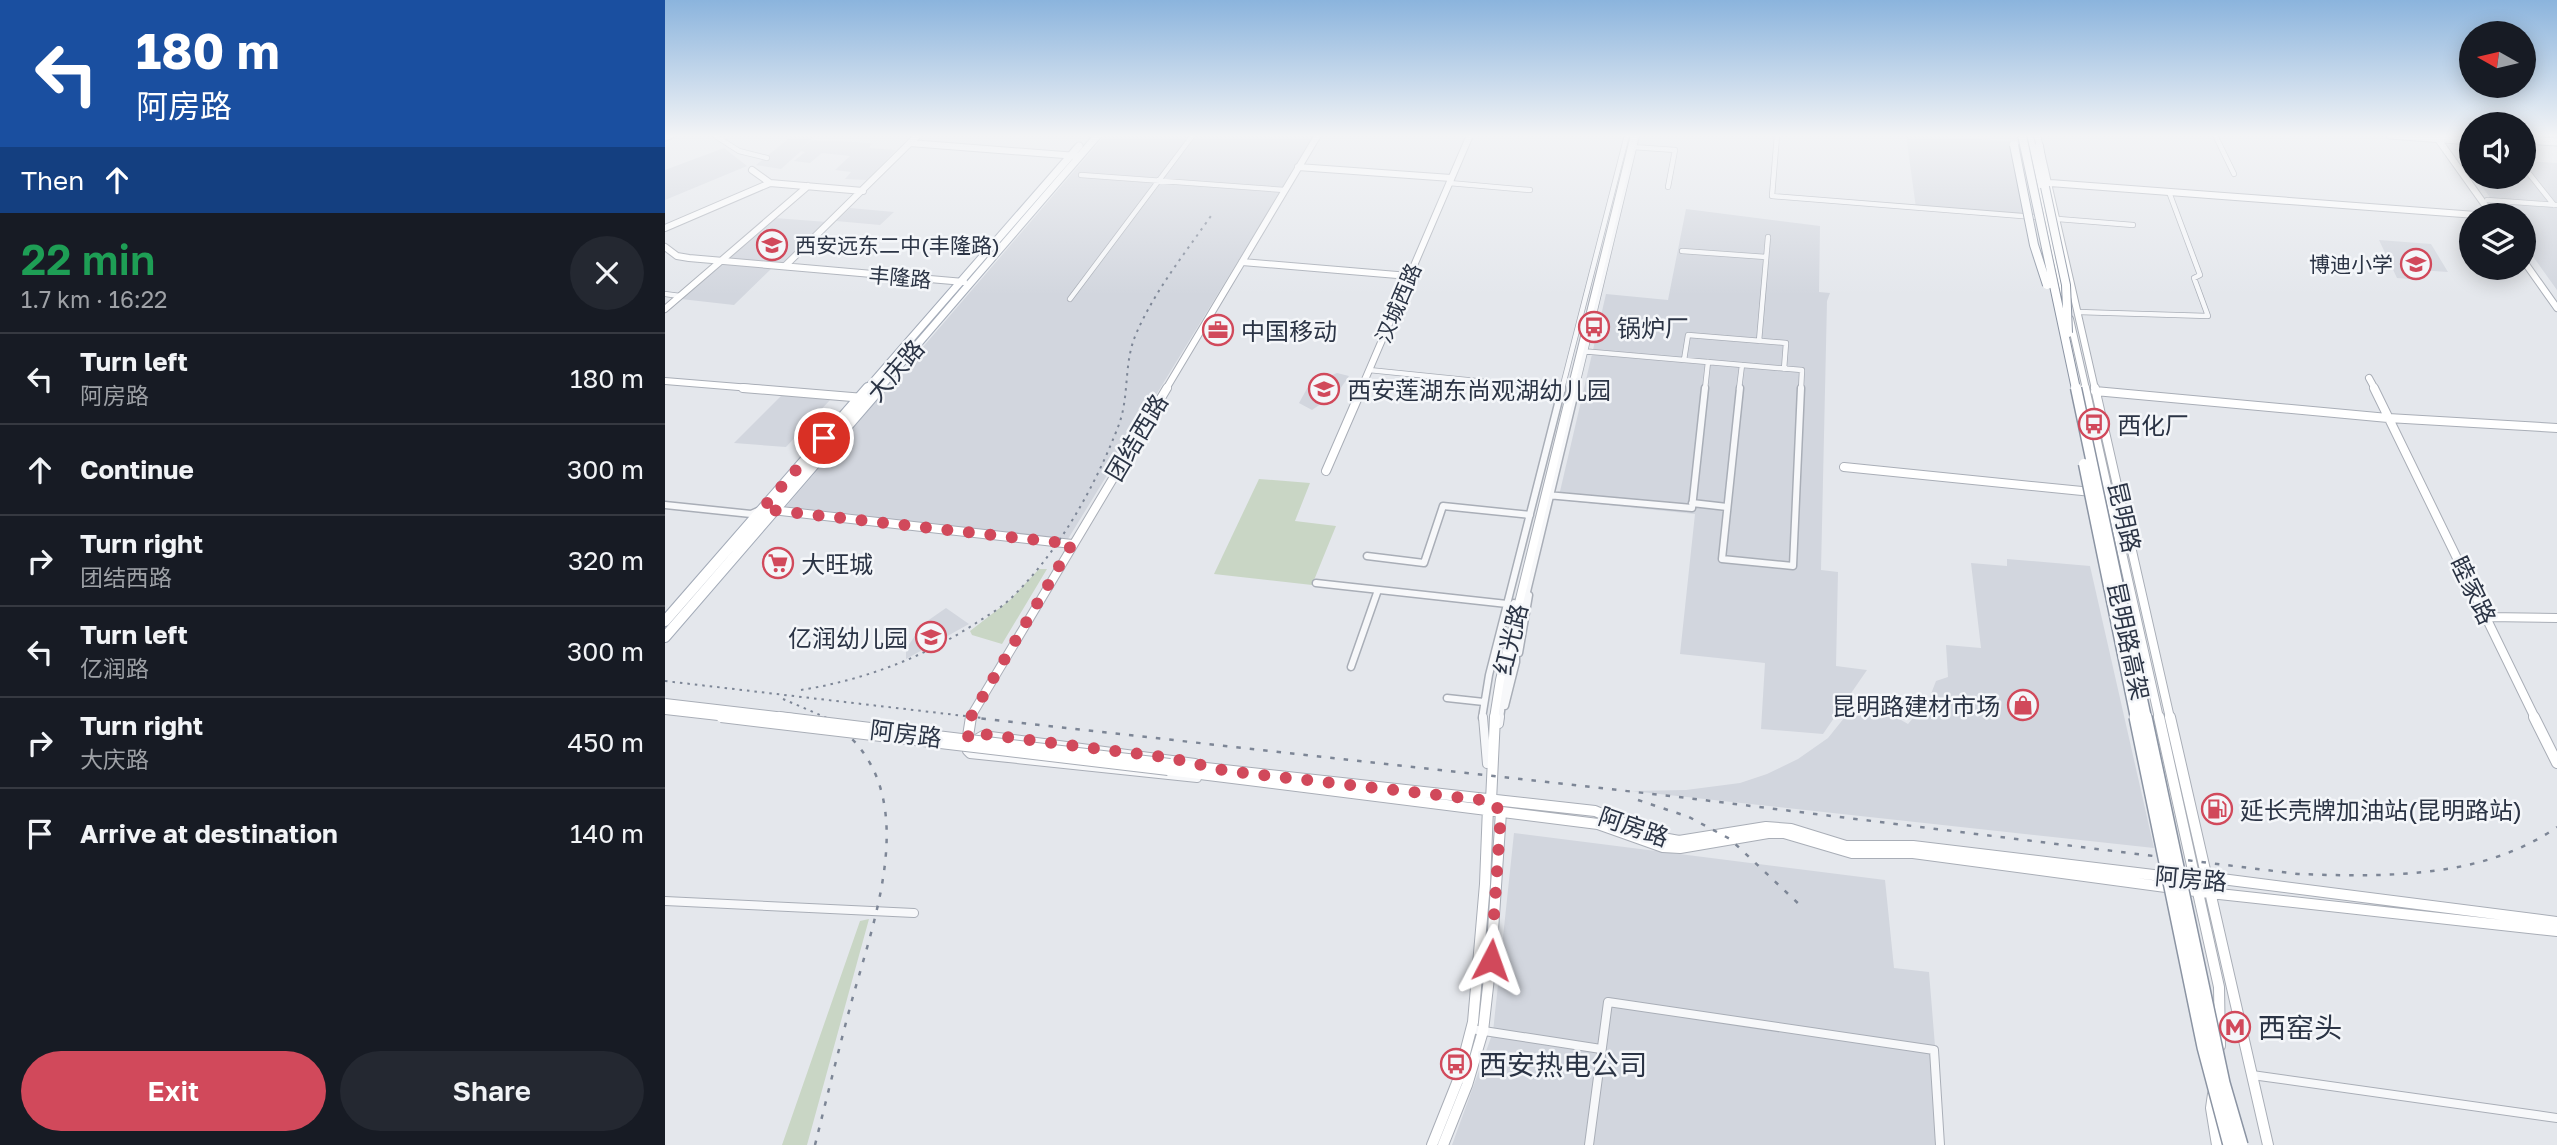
<!DOCTYPE html>
<meta charset="utf-8">
<style>
:root{--surface:#171b24;--page:#242831;--text:#f1f3f6;--muted:#9ea1a6;--line:#363941;--accent:#d1495b}
body{margin:0;font-family:"Golos Text","Noto Sans SC",sans-serif;background:var(--page);color:var(--text);height:100vh;display:flex;flex-direction:column;font-size:26px;white-space:nowrap}
*{box-sizing:border-box;margin:0}
p{font-size:23px;color:var(--muted)}
.icon{flex:none;width:38px;height:38px;fill:none;stroke:currentColor;stroke-width:2;stroke-linecap:round;stroke-linejoin:round}
.map{position:relative;flex:1;overflow:hidden}
.sheet{display:flex;flex-direction:column;background:var(--surface);width:665px}
.sheet>*{flex:none}
.top-card{background:#1a4fa0;color:#fff;overflow:hidden}
.needle{width:46px;rotate:278deg}
.buttons{position:absolute;left:1794px;top:21px;display:grid;gap:14px}
.buttons a{display:grid;place-items:center;width:77px;height:77px;border-radius:50%;background:var(--surface);box-shadow:0 4px 18px #0003;font-size:35px}
.pin{position:absolute;display:grid;place-items:center;width:60px;height:60px;color:#fff;margin:-30px;border:4px solid #fff;border-radius:50%;box-shadow:0 2px 7px #0007}
.me{position:absolute;width:77px;margin:-38px;rotate:4deg;stroke-linejoin:round;filter:drop-shadow(0 0 5px #0008)}
.turn{display:flex;align-items:center;gap:24px;height:147px;padding:0 21px;font-size:32px}
.turn .icon{width:91px;height:91px;stroke-width:2.5}
.turn b{display:block;font-size:49px;line-height:60px}
.then{display:flex;align-items:center;height:66px;padding:0 21px;background:#0003;gap:14px;font-size:26px}
.round{display:grid;place-items:center;flex:none;width:74px;height:74px;border-radius:37px;background:var(--page)}
.summary{display:flex;align-items:center;justify-content:space-between;height:119px;padding:0 21px}
h1{font-size:42px;font-weight:600;line-height:52px;color:#1e9e55}
.action{display:flex;gap:14px;margin-top:auto;padding:14px 21px}
.action a{flex:1;height:80px;border-radius:42px;background:var(--accent);color:#fff;font-size:28px;font-weight:600;line-height:80px;text-align:center}
.action a+a{background:var(--page);color:var(--text)}
ul{padding:0;list-style:none}
li{display:flex;align-items:center;gap:21px;height:91px;padding:0 21px;border-top:2px solid var(--line)}
li div{flex:1}
li b{display:block;font-size:26px}
li em{font-style:normal}
main{display:flex;flex:1;min-height:0}
.map>svg:first-child{display:block}
.built{fill:#d2d6de}
.green{fill:#c9d6c5}
.lines{fill:none;stroke-linecap:round;stroke-linejoin:round}
.street-far2-casing{stroke:#a9aeb7;stroke-width:6}
.street-far1-casing{stroke:#a9aeb7;stroke-width:9}
.street-casing{stroke:#a9aeb7;stroke-width:10}
.secondary-far2-casing{stroke:#a9aeb7;stroke-width:8}
.secondary-far1-casing{stroke:#a9aeb7;stroke-width:10}
.secondary-casing{stroke:#a9aeb7;stroke-width:12}
.primary-far1-casing{stroke:#a3abb8;stroke-width:9}
.primary-casing{stroke:#a3abb8;stroke-width:12}
.highway-casing{stroke:#8b94a3;stroke-width:10}
.street-far2{stroke:#f7f8fa;stroke-width:4.5}
.street-far1{stroke:#f7f8fa;stroke-width:6}
.street{stroke:#f7f8fa;stroke-width:8}
.secondary-far2{stroke:#fff;stroke-width:6}
.secondary-far1{stroke:#fff;stroke-width:8}
.secondary{stroke:#fff;stroke-width:10}
.primary-far1{stroke:#fff;stroke-width:7}
.primary{stroke:#fff;stroke-width:10}
.highway{stroke:#fff;stroke-width:8}
.rail-far1{stroke:#7d8696;stroke-width:2;stroke-dasharray:2.5 5;stroke-linecap:butt}
.rail{stroke:#7d8696;stroke-width:2.5;stroke-dasharray:4.5 9;stroke-linecap:butt}
.secondary-bridge-far1-casing{stroke:#a9aeb7;stroke-width:10;stroke-linecap:butt}
.secondary-bridge-casing{stroke:#a9aeb7;stroke-width:12;stroke-linecap:butt}
.highway-bridge-far2-casing{stroke:#8b94a3;stroke-width:10;stroke-linecap:butt}
.highway-bridge-far1-casing{stroke:#8b94a3;stroke-width:13;stroke-linecap:butt}
.highway-bridge-casing{stroke:#8b94a3;stroke-width:16;stroke-linecap:butt}
.secondary-bridge-far1{stroke:#fff;stroke-width:8}
.secondary-bridge{stroke:#fff;stroke-width:10}
.highway-bridge-far2{stroke:#fff;stroke-width:8}
.highway-bridge-far1{stroke:#fff;stroke-width:10}
.highway-bridge{stroke:#fff;stroke-width:13}
.route{stroke:#d1495b;stroke-width:12;stroke-dasharray:0 21.6}
.labels{text-anchor:middle;dominant-baseline:central;stroke-width:5;stroke-linejoin:round;paint-order:stroke}
.far-poi-label{font-size:21px;fill:#2b3445;stroke:#f4f6f9;text-anchor:start}
.far-street-label{font-size:21px;fill:#2b3445;stroke:#f4f6f9}
.poi-label{font-size:24px;fill:#2b3445;stroke:#f4f6f9;text-anchor:start}
.street-label{font-size:24px;fill:#2b3445;stroke:#f4f6f9}
.near-poi-label{font-size:28px;fill:#2b3445;stroke:#f4f6f9;text-anchor:start}
</style>
<main>
<section class="sheet">
<div class="top-card">
<div class="turn"><svg class="icon" aria-label="left" viewBox="0 0 24 24"><path d="M17 20v-9H6M10 6l-5 5 5 5"/></svg><div><b>180 m</b>阿房路</div></div>
<div class="then">Then<svg class="icon" aria-label="ahead" viewBox="0 0 24 24"><path d="M12 20V5M6 11l6-6 6 6"/></svg></div>
</div>
<div class="summary"><div><h1>22 min</h1><p>1.7 km · 16:22</p></div><a class="round"><svg class="icon" aria-label="close" viewBox="0 0 24 24"><path d="M6 6l12 12M18 6L6 18"/></svg></a></div>
<ul>
<li><svg class="icon" aria-label="left" viewBox="0 0 24 24"><path d="M17 20v-9H6M10 6l-5 5 5 5"/></svg><div><b>Turn left</b><p>阿房路</p></div><em>180 m</em></li>
<li><svg class="icon" aria-label="ahead" viewBox="0 0 24 24"><path d="M12 20V5M6 11l6-6 6 6"/></svg><div><b>Continue</b></div><em>300 m</em></li>
<li><svg class="icon" aria-label="right" viewBox="0 0 24 24"><path d="M7 20v-9h11M14 6l5 5-5 5"/></svg><div><b>Turn right</b><p>团结西路</p></div><em>320 m</em></li>
<li><svg class="icon" aria-label="left" viewBox="0 0 24 24"><path d="M17 20v-9H6M10 6l-5 5 5 5"/></svg><div><b>Turn left</b><p>亿润路</p></div><em>300 m</em></li>
<li><svg class="icon" aria-label="right" viewBox="0 0 24 24"><path d="M7 20v-9h11M14 6l5 5-5 5"/></svg><div><b>Turn right</b><p>大庆路</p></div><em>450 m</em></li>
<li><svg class="icon" aria-label="arrive" viewBox="0 0 24 24"><path d="M6 21V4h12l-3 4 3 4H6"/></svg><div><b>Arrive at destination</b></div><em>140 m</em></li>
</ul>
<div class="action"><a>Exit</a><a>Share</a></div>
</section>
<div class="map">
<svg width="1892" height="1145" viewBox="0 0 1892 1145">
<rect width="100%" height="100%" fill="#e4e7ec"/>
<path class="built" d="M 128,135 L 151,135 L 133,151 L 147,140 L 207,143 L 204,148 L 231,150 L 202,180 L 180,179 L 186,172 L 170,170 L 185,156 L 157,153 L 145,163 L 129,161 L 140,152 L 136,151 L 116,169 L 91,165 Z
M 440,135 L 650,135 L 403,539 L 118,510 Z
M 1241,135 L 1346,141 L 1360,216 L 1251,208 Z
M 59,148 L 82,166 L 0,200 L 0,170 Z
M 1859,161 L 1892,163 L 1892,290 L 1859,244 L 1858,215 L 1838,215 L 1810,177 L 1858,177 Z
M 185,208 L 229,212 L 215,225 L 171,221 Z
M 1021,209 L 1155,226 L 1154,292 L 1165,293 L 1162,301 L 1156,570 L 1173,572 L 1171,666 L 1202,670 L 1158,734 L 1096,729 L 1100,663 L 1015,654 L 1030,514 L 893,500 L 941,294 L 1003,300 Z
M 110,218 L 162,222 L 113,269 L 106,269 L 69,305 L 16,299 Z
M 1714,240 L 1766,244 L 1783,272 L 1740,269 L 1745,279 L 1732,278 Z
M 672,373 L 684,376 L 673,392 L 647,410 L 634,403 L 644,385 Z
M 117,395 L 165,400 L 121,447 L 69,443 Z
M 1342,559 L 1425,566 L 1489,848 L 967,791 L 1021,790 L 1075,783 L 1102,774 L 1133,759 L 1163,738 L 1196,697 L 1243,724 L 1264,699 L 1271,681 L 1283,677 L 1281,645 L 1316,648 L 1306,563 L 1342,566 Z
M 281,608 L 304,624 L 241,659 L 241,649 L 258,624 Z
M 849,833 L 1220,880 L 1229,968 L 1264,972 L 1278,1145 L 787,1145 L 828,1032 Z"/>
<path class="green" d="M 594,479 L 645,483 L 630,521 L 671,526 L 647,585 L 549,574 Z
M 374,569 L 382,569 L 337,644 L 307,635 L 305,631 L 345,600 Z
M 204,919 L 142,1145 L 117,1145 L 195,921 Z"/>
<g class="lines">
<g class="street-far2-casing">
<path id="street-far2" d="M 49,135 L 74,151 L 102,158
M 1112,135 L 1107,196 L 1383,218
M 1550,135 L 1569,174
M 968,147 L 1010,150 L 1003,187
M 1858,166 L 1889,205
M 416,175 L 620,190
M 784,183 L 865,190
M 1822,200 L 1892,205
M 1393,219 L 1468,225
M 1017,251 L 1101,257
M 0,294 L 15,296
M 405,299 L 528,135
M 1413,312 L 1543,316 L 1529,278 L 1535,275 L 1504,192
M 1094,341 L 1103,237
M 916,351 L 1077,365
M 1019,360 L 1023,335 L 1121,343 L 1119,369
M 1077,365 L 1137,370 L 1136,389
M 704,370 L 891,389
M 897,389 L 962,135
M 911,389 L 972,135
M 1040,389 L 1043,362
M 1074,389 L 1077,365"/>
</g>
<g class="street-far1-casing">
<path id="street-far1" d="M 874,388 L 897,390
M 1075,388 L 1057,559 L 1128,566 L 1136,388
M 882,495 L 1027,508 L 1040,388
M 1027,503 L 1062,507
M 0,505 L 86,514 L 95,510
M 702,556 L 759,563 L 778,506 L 865,515
M 651,583 L 842,604
M 840,623 L 849,603
M 854,653 L 864,595
M 686,667 L 713,590
M 782,698 L 819,702
M 840,706 L 851,662 L 851,649
M 817,718 L 824,675 L 897,388
M 835,718 L 840,683 L 911,388"/>
</g>
<g class="street-casing">
<path id="street" d="M 818,717 L 822,764
M 834,724 L 835,717
M 530,763 L 318,735 L 304,743 L 302,751 L 305,754 L 532,778
M 0,901 L 249,913
M 806,1029 L 936,1049
M 1587,1075 L 1892,1118
M 924,1145 L 943,1002 L 1269,1050 L 1275,1145"/>
</g>
<g class="secondary-far2-casing">
<path id="secondary-far2" d="M 1365,135 L 1399,296
M 1372,135 L 1430,389
M 1770,135 L 1827,215
M 245,143 L 412,156
M 633,167 L 786,178
M 87,170 L 105,183 L 198,191
M 1385,183 L 1811,215
M 0,228 L 105,183
M 0,247 L 12,256 L 24,258 L 299,282
M 1858,260 L 1892,308
M 577,262 L 744,276
M 120,266 L 253,135
M 0,309 L 143,186
M 1405,319 L 1421,389
M 1704,378 L 1710,389
M 0,381 L 98,389
M 501,389 L 653,135
M 696,389 L 805,135
M 906,389 L 969,135"/>
</g>
<g class="secondary-far1-casing">
<path id="secondary-far1" d="M 78,388 L 199,398
M 1420,388 L 1494,718
M 1430,388 L 1505,718
M 1709,388 L 1870,718
M 1430,391 L 1723,418 L 1892,428
M 1179,467 L 1427,492
M 661,471 L 697,388
M 107,510 L 407,544
M 1822,617 L 1892,618
M 305,718 L 502,388
M 829,718 L 835,680 L 907,388"/>
</g>
<g class="secondary-casing">
<path id="secondary" d="M 306,717 L 303,736 L 308,740
M 1494,717 L 1554,987 L 1555,1046
M 1505,717 L 1603,1145
M 1869,717 L 1892,763
M 505,764 L 930,811 L 992,837 L 1014,841 L 1101,827 L 1126,829 L 1181,846 L 1248,846 L 1530,880 L 1541,877 L 1892,922
M 503,770 L 933,824 L 998,847 L 1015,848 L 1103,833 L 1119,833 L 1187,853 L 1248,853 L 1545,893 L 1892,931
M 1548,1094 L 1546,1108 L 1552,1145
M 767,1145 L 793,1080 L 808,1022 L 820,884 L 823,807
M 778,1145 L 802,1085 L 818,1031 L 826,960 L 836,812 L 826,801 L 830,717"/>
</g>
<g class="primary-far1-casing">
<path id="primary-far1" d="M 1725,135 L 1806,141
M 0,137 L 5,135
M 1858,140 L 1892,142
M 202,389 L 414,146
M 214,389 L 433,135"/>
</g>
<g class="primary-casing">
<path id="primary" d="M 0,621 L 203,388
M 0,637 L 215,388"/>
</g>
<g class="highway-casing">
<path id="highway" d="M 1374,146 L 1380,187"/>
</g>
<use href="#street-far2" class="street-far2"/>
<use href="#street-far1" class="street-far1"/>
<use href="#street" class="street"/>
<use href="#secondary-far2" class="secondary-far2"/>
<use href="#secondary-far1" class="secondary-far1"/>
<use href="#secondary" class="secondary"/>
<use href="#primary-far1" class="primary-far1"/>
<use href="#primary" class="primary"/>
<use href="#highway" class="highway"/>
<path class="rail-far1" d="M 0,681 L 317,718
M 136,690 C 198,680 255,659 308,625 C 320,617 333,610 343,601 C 392,555 429,489 453,427 C 465,397 458,364 471,334 C 490,290 521,252 548,213
M 118,699 L 162,718"/>
<path class="rail" d="M 303,717 L 1006,796 L 1633,874 C 1719,877 1818,879 1892,827
M 973,800 L 1024,817 L 1065,839 L 1138,908
M 150,1145 C 162,1097 174,1048 187,1000 C 213,907 262,779 159,717"/>
<g class="secondary-bridge-far1-casing">
<path id="secondary-bridge-far1" d="M 0,703 L 128,718
M 0,710 L 71,718"/>
</g>
<g class="secondary-bridge-casing">
<path id="secondary-bridge" d="M 56,717 L 503,770
M 114,717 L 505,764"/>
</g>
<g class="highway-bridge-far2-casing">
<path id="highway-bridge-far2" d="M 1357,135 L 1411,389
M 1349,145 L 1369,245 L 1382,285
M 1380,187 L 1401,285 L 1403,333"/>
</g>
<g class="highway-bridge-far1-casing">
<path id="highway-bridge-far1" d="M 1411,388 L 1481,718
M 1419,464 L 1471,718"/>
</g>
<g class="highway-bridge-casing">
<path id="highway-bridge" d="M 1471,717 L 1539,1047 L 1565,1145
M 1480,717 L 1558,1083 L 1576,1145"/>
</g>
<use href="#secondary-bridge-far1" class="secondary-bridge-far1"/>
<use href="#secondary-bridge" class="secondary-bridge"/>
<use href="#highway-bridge-far2" class="highway-bridge-far2"/>
<use href="#highway-bridge-far1" class="highway-bridge-far1"/>
<use href="#highway-bridge" class="highway-bridge"/>
</g>
<linearGradient id="sky" x2="0" y2="1"><stop stop-color="#8bb4dd"/><stop offset="0.46" stop-color="#f3f4f6"/><stop offset="1" stop-color="#f3f4f6" stop-opacity="0"/></linearGradient>
<rect width="1892" height="295" fill="url(#sky)"/>
<g class="lines">
<path class="route" d="M 159,438 L 97,509 L 407,544 L 304,720 L 303,736 L 308,740 L 318,734 L 506,758 L 562,771 L 826,801 L 836,812 L 826,960"/>
</g>
<defs>
<g id="school-ring" transform="scale(1.575)"><circle r="9.5" fill="#f4f6f9" stroke="#d1495b" stroke-width="1.5"/><path d="M0-5L7-2L0 1L-7-2ZM-4 1L0 2.5L4 1V4Q0 6-4 4Z" fill="#d1495b"/></g>
<g id="bus-ring" transform="scale(1.575)"><circle r="9.5" fill="#f4f6f9" stroke="#d1495b" stroke-width="1.5"/><path d="M-5-6H5V4H4V6H2V4H-2V6H-4V4H-5ZM-3.5-4V0h7V-4ZM-3.5 1.2v1.5H-2V1.2ZM2 1.2v1.5H3.5V1.2Z" fill="#d1495b"/></g>
<g id="office-ring" transform="scale(1.575)"><circle r="9.5" fill="#f4f6f9" stroke="#d1495b" stroke-width="1.5"/><path d="M-6-3h4V-5.5h4V-3h4V5H-6ZM-1-4.5V-3h2v-1.5ZM-6 0V1H6V0Z" fill="#d1495b"/></g>
<g id="supermarket-ring" transform="scale(1.575)"><circle r="9.5" fill="#f4f6f9" stroke="#d1495b" stroke-width="1.5"/><path d="M-6-5.5h2.5l.6 2H6L4.5 2H-2.5L-4.4-4H-6ZM-1.5 3.2a1.3 1.3 0 1 0 .1 0ZM3 3.2a1.3 1.3 0 1 0 .1 0Z" fill="#d1495b"/></g>
<g id="shop-ring" transform="scale(1.575)"><circle r="9.5" fill="#f4f6f9" stroke="#d1495b" stroke-width="1.5"/><path d="M-5-2.5h2.3a2.7 3.5 0 0 1 5.4 0H5L5.5 6h-11ZM-1.5-2.5h3a1.5 2.3 0 0 0-3 0Z" fill="#d1495b"/></g>
<g id="fuel-ring" transform="scale(1.575)"><circle r="9.5" fill="#f4f6f9" stroke="#d1495b" stroke-width="1.5"/><path d="M-5.5-6h7V0h2V4h1.3V-2.5L3-4.5l.8-.8L6-3V5H2.5V1h-1V6h-7ZM-4.2-4.7v3.2H.2V-4.7Z" fill="#d1495b"/></g>
<g id="metro-ring" transform="scale(1.575)"><circle r="9.5" fill="#f4f6f9" stroke="#d1495b" stroke-width="1.5"/><path d="M-5.5 5V-5H-3L0 0L3-5H5.5V5H3V-.5L0 4L-3-.5V5Z" fill="#d1495b"/></g>
</defs>
<g fill-rule="evenodd">
<use href="#school-ring" x="107" y="245"/>
<use href="#school-ring" x="1751" y="264"/>
<use href="#bus-ring" x="929" y="327"/>
<use href="#office-ring" x="553" y="330"/>
<use href="#school-ring" x="659" y="389"/>
<use href="#bus-ring" x="1429" y="424"/>
<use href="#supermarket-ring" x="113" y="563"/>
<use href="#school-ring" x="266" y="637"/>
<use href="#shop-ring" x="1358" y="705"/>
<use href="#fuel-ring" x="1552" y="809"/>
<use href="#metro-ring" x="1570" y="1027"/>
<use href="#bus-ring" x="791" y="1064"/>
</g>
<g class="labels">
<g class="far-poi-label">
<text x="130" y="245">西安远东二中(丰隆路)</text>
<text x="1728" y="264" text-anchor="end">博迪小学</text>
</g>
<g class="far-street-label">
<text transform="translate(235 277) rotate(5)">丰隆路</text>
<text transform="translate(733 303) rotate(-67)">汉城西路</text>
</g>
<g class="poi-label">
<text x="952" y="327">锅炉厂</text>
<text x="576" y="330">中国移动</text>
<text x="682" y="389">西安莲湖东尚观湖幼儿园</text>
<text x="1452" y="424">西化厂</text>
<text x="136" y="563">大旺城</text>
<text x="243" y="637" text-anchor="end">亿润幼儿园</text>
<text x="1335" y="705" text-anchor="end">昆明路建材市场</text>
<text x="1575" y="809">延长壳牌加油站(昆明路站)</text>
</g>
<g class="street-label">
<text transform="translate(230 370) rotate(-49)">大庆路</text>
<text transform="translate(471 437) rotate(-59)">团结西路</text>
<text transform="translate(1460 517) rotate(77)">昆明路</text>
<text transform="translate(1809 590) rotate(64)">睦家路</text>
<text transform="translate(845 639) rotate(-76)">红光路</text>
<text transform="translate(1464 641) rotate(78)">昆明路高架</text>
<text transform="translate(241 733) rotate(7)">阿房路</text>
<text transform="translate(969 826) rotate(19)">阿房路</text>
<text transform="translate(1526 878) rotate(5)">阿房路</text>
</g>
<g class="near-poi-label">
<text x="1593" y="1027">西窑头</text>
<text x="814" y="1064">西安热电公司</text>
</g>
</g>
</svg>
<div class="buttons">
<a><svg class="needle" viewBox="-14 -14 28 28"><path d="M0-13l5 13h-10z" fill="#e53935"/><path d="M0 13l5-13h-10z" fill="#9ea1a6"/></svg></a>
<a><svg class="icon" aria-label="sound" viewBox="0 0 24 24"><path d="M4 9h4l5-4v14l-5-4H4zM17 9q2 3 0 6"/></svg></a>
<a><svg class="icon" aria-label="layers" viewBox="0 0 24 24"><path d="M12 4l9 5-9 5-9-5zM3 14l9 5 9-5"/></svg></a>
</div>
<div class="pin" style="left:159px;top:438px;background:#d93025"><svg class="icon" aria-label="arrive" viewBox="0 0 24 24"><path d="M6 21V4h12l-3 4 3 4H6"/></svg></div>
<svg class="me" style="left:826px;top:960px" viewBox="-20 -20 40 40"><path d="M0-17L14 15 0 8-14 15z" fill="#d1495b" stroke="#fff" stroke-width="4"/></svg>
</div>
</main>
